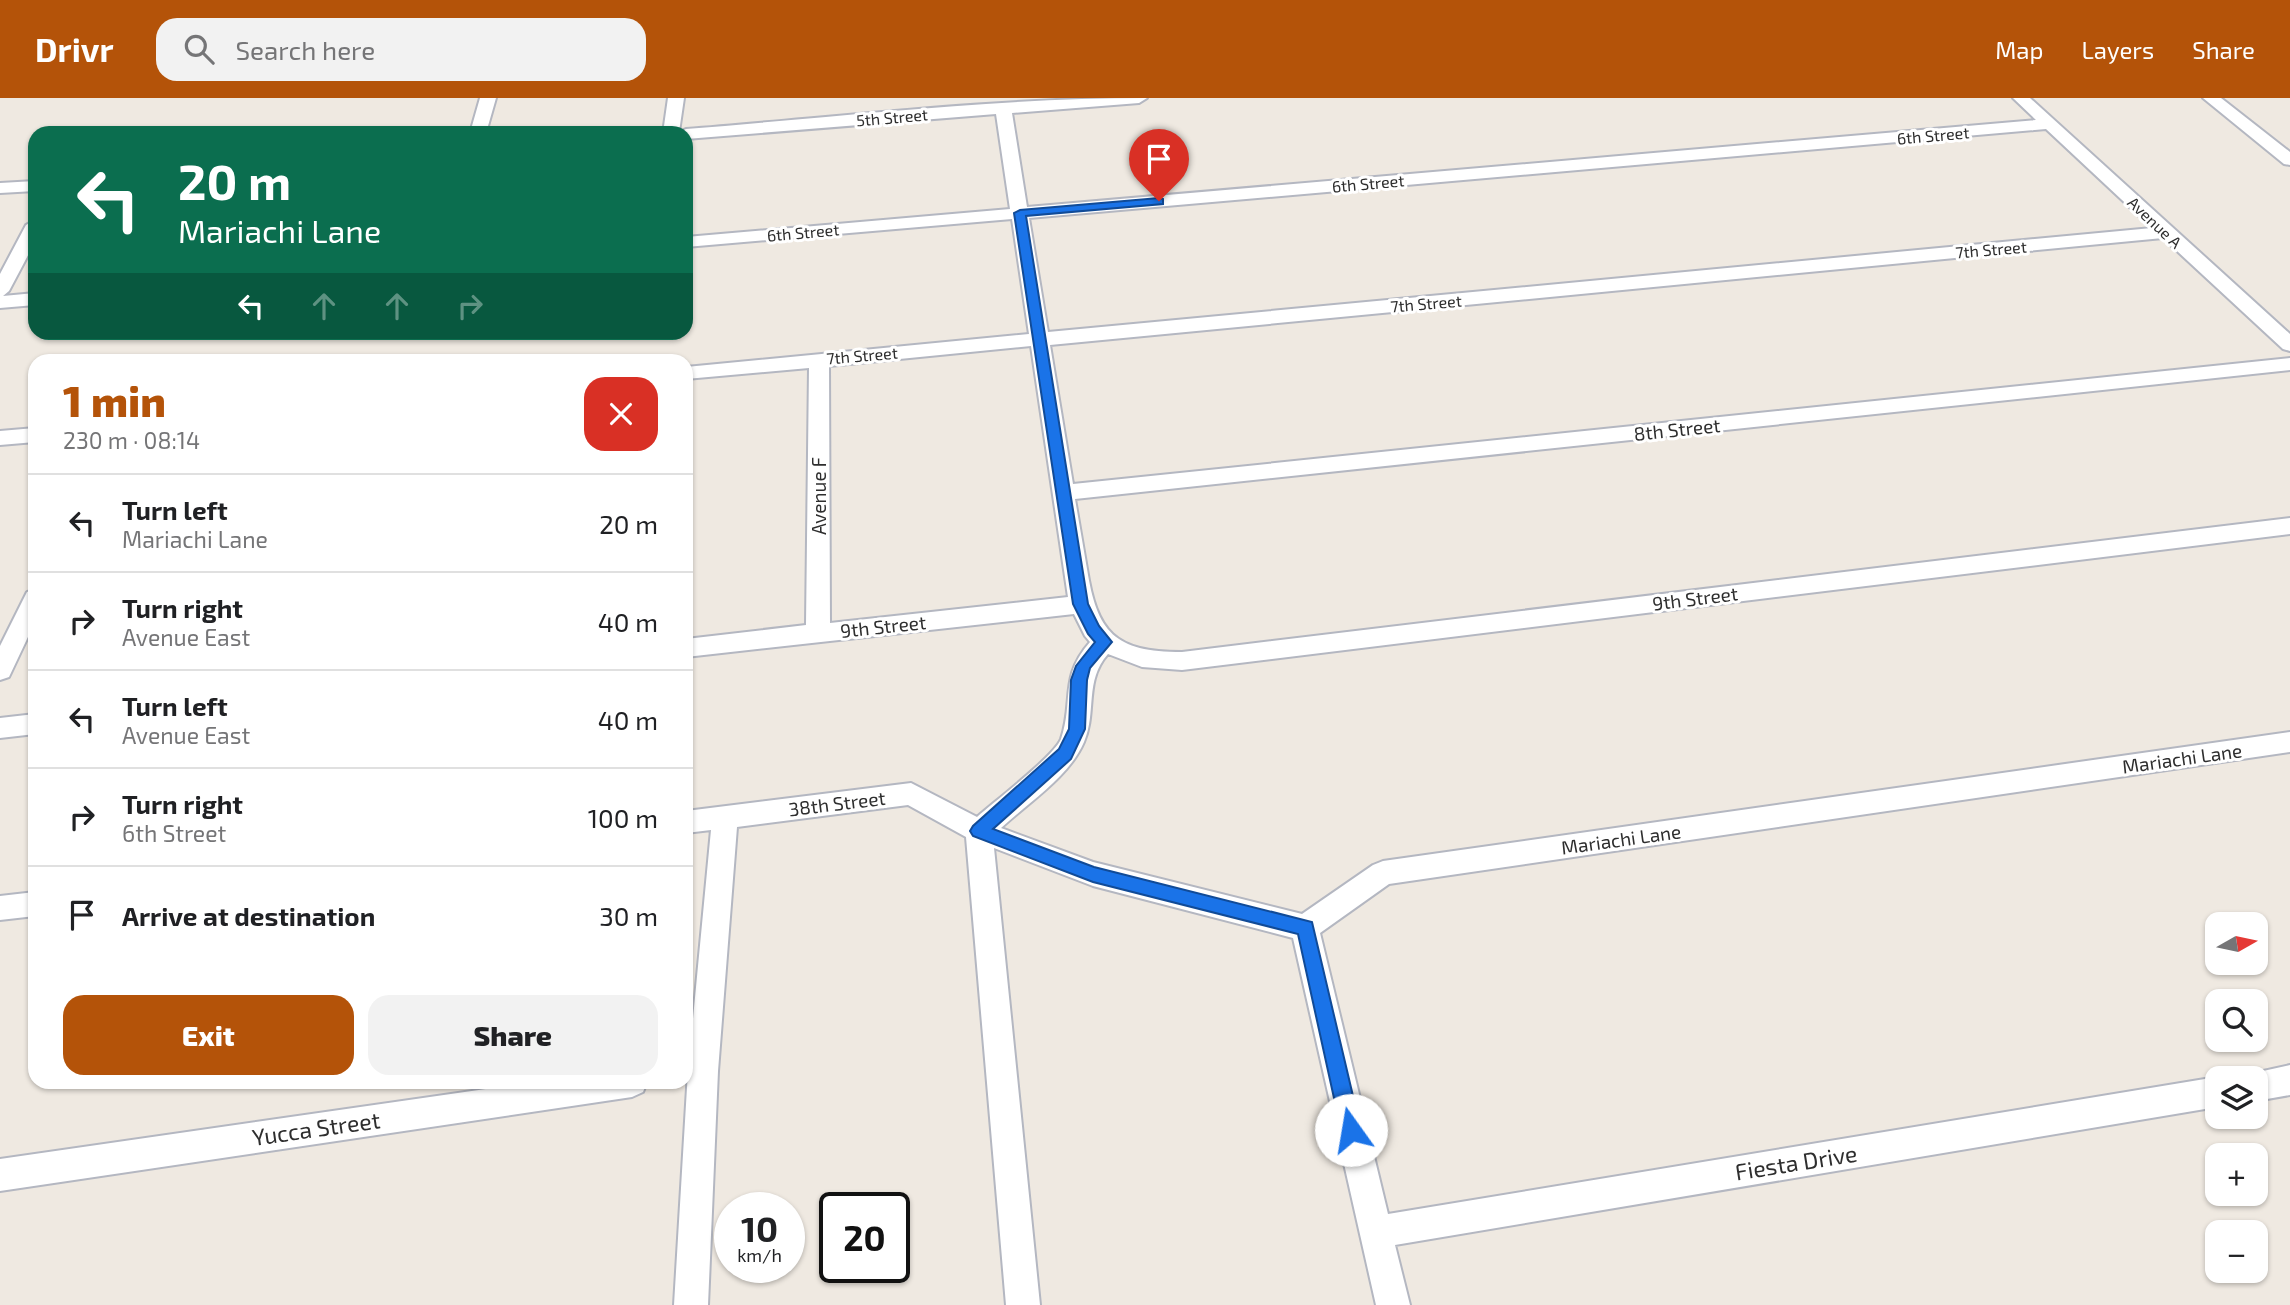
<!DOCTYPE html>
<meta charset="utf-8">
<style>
:root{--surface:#fff;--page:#f2f2f2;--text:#202124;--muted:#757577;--line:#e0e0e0;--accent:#b45309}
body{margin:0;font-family:"Exo 2",sans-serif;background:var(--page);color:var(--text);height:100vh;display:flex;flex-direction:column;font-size:26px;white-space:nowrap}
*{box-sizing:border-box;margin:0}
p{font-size:23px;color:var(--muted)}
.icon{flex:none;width:38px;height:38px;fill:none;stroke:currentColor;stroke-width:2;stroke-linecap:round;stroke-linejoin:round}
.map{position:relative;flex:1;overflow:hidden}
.drawer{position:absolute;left:28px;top:256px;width:665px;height:735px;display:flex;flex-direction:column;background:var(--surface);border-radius:21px;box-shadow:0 2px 5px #0004}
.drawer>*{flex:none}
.top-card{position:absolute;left:28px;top:28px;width:665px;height:214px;border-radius:21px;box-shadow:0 2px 5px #0004;background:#0b6e4f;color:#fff;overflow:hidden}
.needle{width:46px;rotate:81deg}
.tools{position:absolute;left:2205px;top:814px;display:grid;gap:14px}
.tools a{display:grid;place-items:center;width:63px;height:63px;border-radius:14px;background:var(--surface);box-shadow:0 2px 5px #0004;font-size:35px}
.speed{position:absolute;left:714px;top:1094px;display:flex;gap:14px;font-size:35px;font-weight:700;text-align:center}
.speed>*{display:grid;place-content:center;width:91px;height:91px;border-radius:50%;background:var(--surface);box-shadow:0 2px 5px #0004;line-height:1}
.speed small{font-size:18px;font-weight:400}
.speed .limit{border:4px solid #111;border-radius:10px;background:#fff;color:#111}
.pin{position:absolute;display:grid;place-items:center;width:60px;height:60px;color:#fff;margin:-72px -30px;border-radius:50% 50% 50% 0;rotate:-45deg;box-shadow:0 0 7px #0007}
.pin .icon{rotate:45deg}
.me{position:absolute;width:77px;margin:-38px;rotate:347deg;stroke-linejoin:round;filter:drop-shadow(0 0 5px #0008)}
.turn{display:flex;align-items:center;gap:24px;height:147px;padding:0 35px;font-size:32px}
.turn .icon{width:91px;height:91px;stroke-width:2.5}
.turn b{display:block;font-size:49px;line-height:60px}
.lanes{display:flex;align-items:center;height:66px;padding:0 35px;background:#0003;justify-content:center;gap:35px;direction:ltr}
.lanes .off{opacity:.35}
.round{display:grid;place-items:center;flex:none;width:74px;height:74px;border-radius:21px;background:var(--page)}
.head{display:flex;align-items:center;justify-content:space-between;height:119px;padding:0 35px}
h1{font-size:42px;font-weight:800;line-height:52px;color:var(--accent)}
.cta{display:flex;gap:14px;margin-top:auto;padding:14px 35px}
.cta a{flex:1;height:80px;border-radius:21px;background:var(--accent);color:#fff;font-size:28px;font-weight:800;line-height:80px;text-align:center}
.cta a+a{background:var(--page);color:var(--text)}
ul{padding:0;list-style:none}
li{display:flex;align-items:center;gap:21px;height:98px;padding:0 35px;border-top:2px solid var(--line)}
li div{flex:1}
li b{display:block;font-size:26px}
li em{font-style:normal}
header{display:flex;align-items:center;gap:42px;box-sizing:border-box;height:98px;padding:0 35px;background:var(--accent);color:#fff}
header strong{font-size:33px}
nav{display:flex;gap:38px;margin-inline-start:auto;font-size:24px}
.search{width:490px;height:63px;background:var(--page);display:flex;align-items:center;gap:18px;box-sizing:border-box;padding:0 24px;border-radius:21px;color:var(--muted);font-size:26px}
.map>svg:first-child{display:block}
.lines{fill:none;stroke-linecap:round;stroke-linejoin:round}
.lane-casing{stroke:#b4b7c1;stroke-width:4}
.lane{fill:#fff;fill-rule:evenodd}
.route{fill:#1a73e8;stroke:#114b97;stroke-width:2}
.labels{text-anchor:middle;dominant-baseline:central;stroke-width:6;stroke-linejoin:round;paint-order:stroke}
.far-street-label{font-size:16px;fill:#2e2e2e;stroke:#fff}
.street-label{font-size:19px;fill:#2e2e2e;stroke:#fff}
.near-street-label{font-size:23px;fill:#2e2e2e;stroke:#fff}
</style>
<header>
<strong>Drivr</strong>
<div class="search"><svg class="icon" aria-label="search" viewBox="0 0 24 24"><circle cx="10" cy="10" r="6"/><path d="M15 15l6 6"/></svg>Search here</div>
<nav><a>Map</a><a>Layers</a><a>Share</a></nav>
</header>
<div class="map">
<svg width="2290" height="1207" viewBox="0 0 2290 1207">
<rect width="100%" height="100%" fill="#efe9e1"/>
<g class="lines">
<g class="lane-casing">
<path id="lane" d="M 480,0 L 496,0 L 486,35 L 470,35 Z
M 668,0 L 684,0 L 679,34 L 686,31 C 839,19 993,0 1147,0 L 1139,5 L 1012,15 L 1027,109 L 2036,22 L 2013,0 L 2030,0 L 2290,236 L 2290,253 L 2283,251 L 2163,140 L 1050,247 L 1073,386 L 2290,260 L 2290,272 L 1075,401 C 1079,424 1083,448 1087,471 C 1097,534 1114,554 1182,554 L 2290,420 L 2290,436 L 1182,572 L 1142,569 L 1108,556 C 1084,583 1097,614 1084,644 C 1069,679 1029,704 1001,730 L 1093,764 L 1302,816 L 1373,767 L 1383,763 L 2290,634 L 2290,654 L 1389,786 L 1320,835 L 1388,1116 L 2217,979 L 2219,980 L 2217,1009 L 1395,1147 L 1410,1207 L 1376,1207 L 1293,840 L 1093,788 L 994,750 L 1040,1207 L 1006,1207 L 966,739 L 908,707 L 737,729 L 718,973 L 708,1207 L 674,1207 L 688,973 L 711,732 L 686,735 L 686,713 L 911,685 L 977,719 C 994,704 1054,658 1061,641 C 1074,603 1059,579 1090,544 L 1085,538 L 1074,516 L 686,559 L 686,541 L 806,527 L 809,270 L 686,281 L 686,269 L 1029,236 L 1012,121 L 686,149 L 686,139 L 1010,111 L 996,16 L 686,41 L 686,35 L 663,35 ZM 2046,31 L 2152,130 L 1048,234 L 1029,120 ZM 1031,248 L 1068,499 L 830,525 L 829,268 Z
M 2203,0 L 2221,0 L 2290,54 L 2290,67 L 2284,66 Z
M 35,83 L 35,93 L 0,95 L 0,85 Z
M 35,122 L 35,144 L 9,193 L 3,198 L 35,195 L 35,207 L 0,210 L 0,176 L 26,127 Z
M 35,330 L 35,344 L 0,347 L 0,333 Z
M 35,491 L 35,524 L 9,579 L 0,582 L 0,548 L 27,494 Z
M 35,616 L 35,636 L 0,640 L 0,620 Z
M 35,794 L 35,818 L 0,822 L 0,798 Z
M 2290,967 L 2290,997 L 2256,1003 L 2256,980 L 2244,980 L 2245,977 Z
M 534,984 L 647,984 L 643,994 L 632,999 L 0,1093 L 0,1061 Z"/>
</g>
<use href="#lane" class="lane"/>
</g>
<path class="route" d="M 1159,100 L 1163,101 L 1163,106 L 1026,118 L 1088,506 L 1099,528 L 1112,544 L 1090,570 L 1087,582 L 1085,631 L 1071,661 L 993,731 L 1094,769 L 1312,824 L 1361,1032 L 1358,1040 L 1351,1042 L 1344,1040 L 1341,1032 L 1298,836 L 1093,784 L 973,738 L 970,733 L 973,728 L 1059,651 L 1069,631 L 1071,582 L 1076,568 L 1095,544 L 1088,536 L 1073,506 L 1014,115 L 1020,112 Z"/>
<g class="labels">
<g class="far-street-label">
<text transform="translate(892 19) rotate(-5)">5th Street</text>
<text transform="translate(1933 37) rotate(-5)">6th Street</text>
<text transform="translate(1368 85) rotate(-5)">6th Street</text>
<text transform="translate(2155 124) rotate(43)">Avenue A</text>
<text transform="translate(803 134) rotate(-5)">6th Street</text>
<text transform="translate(1991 151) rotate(-5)">7th Street</text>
<text transform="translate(1426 205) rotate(-5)">7th Street</text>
<text transform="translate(862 257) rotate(-5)">7th Street</text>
</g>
<g class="street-label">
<text transform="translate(1677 331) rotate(-6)">8th Street</text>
<text transform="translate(818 398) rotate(-90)">Avenue F</text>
<text transform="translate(1695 500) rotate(-7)">9th Street</text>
<text transform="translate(883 528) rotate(-6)">9th Street</text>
<text transform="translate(2182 660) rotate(-8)">Mariachi Lane</text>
<text transform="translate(837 705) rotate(-7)">38th Street</text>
<text transform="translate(1621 741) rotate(-8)">Mariachi Lane</text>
</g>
<g class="near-street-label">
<text transform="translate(316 1030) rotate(-8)">Yucca Street</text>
<text transform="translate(1796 1064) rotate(-9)">Fiesta Drive</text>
</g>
</g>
</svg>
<div class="tools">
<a><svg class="needle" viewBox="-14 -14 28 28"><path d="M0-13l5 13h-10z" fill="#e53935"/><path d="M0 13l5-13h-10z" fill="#757577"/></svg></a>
<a><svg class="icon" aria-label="search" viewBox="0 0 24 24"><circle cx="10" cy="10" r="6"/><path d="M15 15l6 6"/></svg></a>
<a><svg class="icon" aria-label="layers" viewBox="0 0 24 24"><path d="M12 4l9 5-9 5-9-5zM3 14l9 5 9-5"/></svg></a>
<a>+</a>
<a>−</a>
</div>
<div class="speed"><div>10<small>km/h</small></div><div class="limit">20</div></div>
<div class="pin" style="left:1159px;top:103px;background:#d93025"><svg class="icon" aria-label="arrive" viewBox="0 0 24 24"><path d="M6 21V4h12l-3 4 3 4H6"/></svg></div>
<svg class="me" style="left:1351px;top:1032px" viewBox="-20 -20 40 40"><circle r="19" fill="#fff"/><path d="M0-13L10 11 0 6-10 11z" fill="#1a73e8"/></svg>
<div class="top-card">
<div class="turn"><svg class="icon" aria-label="left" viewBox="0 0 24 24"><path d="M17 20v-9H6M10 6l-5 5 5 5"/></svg><div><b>20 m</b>Mariachi Lane</div></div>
<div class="lanes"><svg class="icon" aria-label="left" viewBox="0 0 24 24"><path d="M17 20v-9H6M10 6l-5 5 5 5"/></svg><svg class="icon off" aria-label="ahead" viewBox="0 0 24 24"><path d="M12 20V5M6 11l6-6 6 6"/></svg><svg class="icon off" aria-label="ahead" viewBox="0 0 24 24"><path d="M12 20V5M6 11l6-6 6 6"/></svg><svg class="icon off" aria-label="right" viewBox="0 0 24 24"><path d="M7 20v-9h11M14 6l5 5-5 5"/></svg></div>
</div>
<section class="drawer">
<div class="head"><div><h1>1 min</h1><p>230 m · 08:14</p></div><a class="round" style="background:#d93025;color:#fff"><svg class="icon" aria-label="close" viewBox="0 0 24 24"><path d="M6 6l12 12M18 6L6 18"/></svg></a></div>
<ul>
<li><svg class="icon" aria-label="left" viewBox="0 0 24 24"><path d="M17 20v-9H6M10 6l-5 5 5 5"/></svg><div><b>Turn left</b><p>Mariachi Lane</p></div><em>20 m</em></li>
<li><svg class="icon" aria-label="right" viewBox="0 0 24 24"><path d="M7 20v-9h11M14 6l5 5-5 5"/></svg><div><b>Turn right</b><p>Avenue East</p></div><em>40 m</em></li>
<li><svg class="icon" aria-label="left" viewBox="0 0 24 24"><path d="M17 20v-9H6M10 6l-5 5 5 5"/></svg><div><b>Turn left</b><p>Avenue East</p></div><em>40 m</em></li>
<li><svg class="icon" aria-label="right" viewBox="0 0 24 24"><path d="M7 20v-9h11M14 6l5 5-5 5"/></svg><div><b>Turn right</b><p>6th Street</p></div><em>100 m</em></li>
<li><svg class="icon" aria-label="arrive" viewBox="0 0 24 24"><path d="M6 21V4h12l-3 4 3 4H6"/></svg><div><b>Arrive at destination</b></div><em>30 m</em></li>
</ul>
<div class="cta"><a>Exit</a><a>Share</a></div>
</section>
</div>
